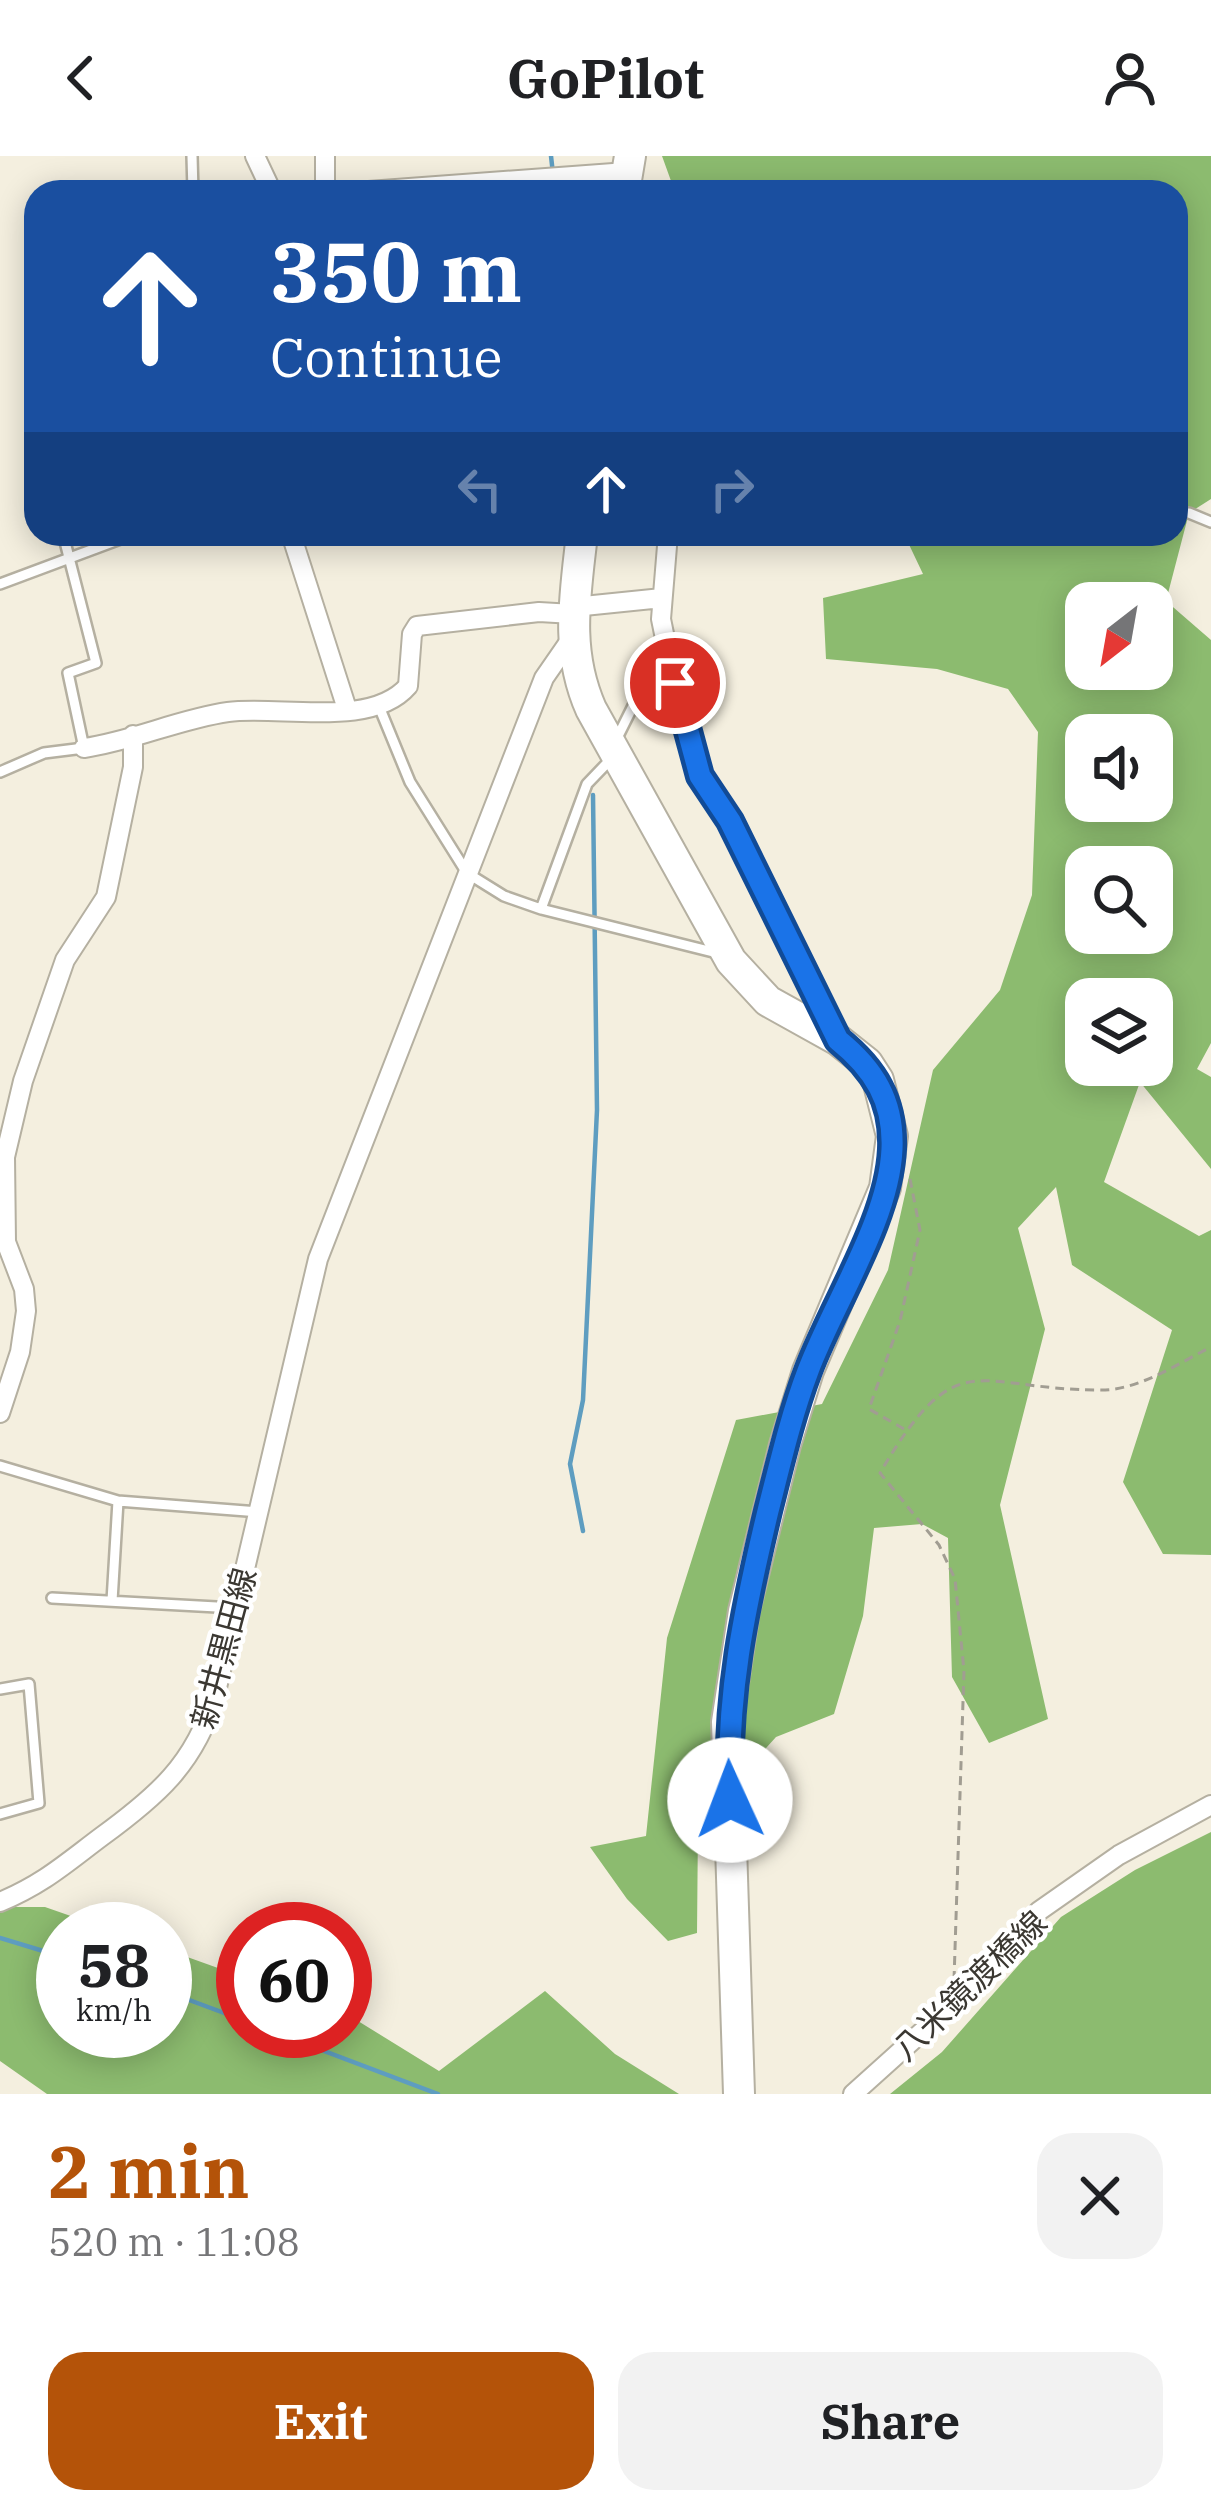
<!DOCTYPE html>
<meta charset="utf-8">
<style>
:root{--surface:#fff;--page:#f2f2f2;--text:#202124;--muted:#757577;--accent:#b45309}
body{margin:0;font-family:"IBM Plex Serif","Noto Sans JP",serif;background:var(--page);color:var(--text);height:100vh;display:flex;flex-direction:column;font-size:45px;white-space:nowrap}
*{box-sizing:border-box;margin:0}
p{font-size:39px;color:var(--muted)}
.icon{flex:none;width:66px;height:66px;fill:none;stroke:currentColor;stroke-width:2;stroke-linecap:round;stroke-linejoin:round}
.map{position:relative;height:1938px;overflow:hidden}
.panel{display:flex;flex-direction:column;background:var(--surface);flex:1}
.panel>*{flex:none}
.top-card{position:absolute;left:24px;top:24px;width:1164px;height:366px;border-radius:36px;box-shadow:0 6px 30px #0003;background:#1a4fa0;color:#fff;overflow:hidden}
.needle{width:78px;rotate:211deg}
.controls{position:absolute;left:1065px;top:426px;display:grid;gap:24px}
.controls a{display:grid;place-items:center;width:108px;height:108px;border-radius:24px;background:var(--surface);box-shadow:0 6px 30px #0003;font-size:60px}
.speed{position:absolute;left:36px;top:1746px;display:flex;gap:24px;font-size:60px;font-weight:700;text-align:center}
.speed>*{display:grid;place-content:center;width:156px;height:156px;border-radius:50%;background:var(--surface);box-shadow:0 6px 30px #0003;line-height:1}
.speed small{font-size:30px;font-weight:400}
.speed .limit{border:18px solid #d22;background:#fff;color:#111}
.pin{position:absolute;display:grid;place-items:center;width:102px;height:102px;color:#fff;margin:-51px;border:6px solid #fff;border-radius:50%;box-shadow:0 3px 12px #0007}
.me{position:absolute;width:132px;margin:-66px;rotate:358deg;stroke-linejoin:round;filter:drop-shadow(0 0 9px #0008)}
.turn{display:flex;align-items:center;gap:42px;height:252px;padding:0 48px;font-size:54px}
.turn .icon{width:156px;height:156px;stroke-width:2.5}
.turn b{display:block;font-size:84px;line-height:102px}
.lanes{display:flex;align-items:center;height:114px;padding:0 48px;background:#0003;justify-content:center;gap:60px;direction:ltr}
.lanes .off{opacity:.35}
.round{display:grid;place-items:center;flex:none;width:126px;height:126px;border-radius:36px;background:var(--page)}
.headline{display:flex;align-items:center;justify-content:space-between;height:204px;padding:0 48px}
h1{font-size:72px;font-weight:700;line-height:90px;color:var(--accent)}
.primary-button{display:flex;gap:24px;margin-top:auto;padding:24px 48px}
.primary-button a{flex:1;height:138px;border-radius:36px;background:var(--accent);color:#fff;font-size:48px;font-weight:700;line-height:138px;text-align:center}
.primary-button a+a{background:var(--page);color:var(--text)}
header{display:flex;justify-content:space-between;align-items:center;height:156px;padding:0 48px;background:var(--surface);font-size:54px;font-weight:700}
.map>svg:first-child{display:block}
.forest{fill:#8cbb6f;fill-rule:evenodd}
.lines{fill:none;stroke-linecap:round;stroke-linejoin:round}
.stream{stroke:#5e9dc0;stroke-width:4.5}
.service-casing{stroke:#b5b0a1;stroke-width:14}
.minor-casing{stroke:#b5b0a1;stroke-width:22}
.primary-casing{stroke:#b5b0a1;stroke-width:34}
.path{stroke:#a19d92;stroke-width:3;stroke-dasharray:9 6;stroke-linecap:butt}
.service{stroke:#fff;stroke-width:9}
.minor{stroke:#fff;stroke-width:18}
.primary{stroke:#fff;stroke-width:30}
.route-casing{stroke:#114b97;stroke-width:30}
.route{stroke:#1a73e8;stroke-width:21}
.labels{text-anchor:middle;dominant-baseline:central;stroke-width:9;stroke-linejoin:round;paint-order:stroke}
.street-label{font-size:33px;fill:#3b3832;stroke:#fff}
</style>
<header><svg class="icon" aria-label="back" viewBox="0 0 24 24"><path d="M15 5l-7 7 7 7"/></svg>GoPilot<svg class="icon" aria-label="person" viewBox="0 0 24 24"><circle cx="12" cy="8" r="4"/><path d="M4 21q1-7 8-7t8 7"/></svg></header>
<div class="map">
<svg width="1211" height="1938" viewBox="0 0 1211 1938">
<rect width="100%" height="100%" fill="#f4efdf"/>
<path class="forest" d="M 662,0 L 1211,0 L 1211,343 L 1189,357 L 1166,445 L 1211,484 L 1211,887 L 1197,913 L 1211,921 L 1211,1013 L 1140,926 L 1104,1026 L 1199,1080 L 1211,1074 L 1211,1399 L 1163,1398 L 1123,1326 L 1172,1174 L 1072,1109 L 1056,1031 L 1018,1072 L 1045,1173 L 1000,1349 L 1048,1563 L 989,1587 L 952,1521 L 948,1382 L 922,1368 L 874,1372 L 863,1460 L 834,1558 L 776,1581 L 698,1668 L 697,1777 L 668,1785 L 627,1743 L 590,1691 L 646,1680 L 667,1482 L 736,1264 L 822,1248 L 888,1114 L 933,914 L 1000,834 L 1032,739 L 1038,576 L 1008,533 L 937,513 L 826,503 L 823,442 L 923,418 L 904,378 L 1176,378 L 1176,36 L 675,36 ZM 1086,447 L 1152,447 L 1152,513 L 1086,513 ZM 1086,579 L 1152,579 L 1152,645 L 1086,645 ZM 1086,711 L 1152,711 L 1152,777 L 1086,777 ZM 1086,843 L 1152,843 L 1152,909 L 1086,909 Z
M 1211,1676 L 1211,1938 L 890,1938 L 942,1896 L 1061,1761 L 1135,1714 Z
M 0,1751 L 45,1751 L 108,1773 L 63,1773 L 63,1875 L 165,1875 L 165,1793 L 243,1821 L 243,1875 L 345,1875 L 345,1857 L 439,1915 L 545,1835 L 615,1898 L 679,1938 L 47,1938 L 0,1905 Z"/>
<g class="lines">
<path class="stream" d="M 551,0 L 553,18
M 583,1375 L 570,1308 L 583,1244 L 597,954 L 593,639
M 0,1782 L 63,1801
M 165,1835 L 243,1864
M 271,1875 L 438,1938"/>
<g class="service-casing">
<path id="service" d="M 192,0 L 193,36
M 1189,357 L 1211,366
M 0,428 L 134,378
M 378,548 L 410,626 L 467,717 L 504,740 L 541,753 L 717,797
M 615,586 L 664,488
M 0,616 L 44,597 L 84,592 L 68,517 L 96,507 L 63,378
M 541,753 L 587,628 L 612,602
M 0,1310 L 118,1345 L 259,1356
M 52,1442 L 235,1452
M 112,1445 L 118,1345
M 0,1533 L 29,1528 L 39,1647 L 0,1658"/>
</g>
<g class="minor-casing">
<path id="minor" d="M 255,0 L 272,36
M 325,36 L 325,0
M 355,36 L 627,16
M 291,378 L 347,553
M 668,378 L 661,463 L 683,571 L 700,619 L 730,665 L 836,880
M 574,451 L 662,442
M 84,592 C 133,585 179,563 228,556 C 278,549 371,573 408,530 L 412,478 L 417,470 L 539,456 L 573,458
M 0,1257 L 20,1196 L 26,1155 L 24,1133 L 6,1086 L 5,1001 L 23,925 L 65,804 L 106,741 L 133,611 L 133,579
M 0,1746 C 43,1728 65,1708 101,1681 C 156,1641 195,1608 215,1540 L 318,1103 L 544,522 L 571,483
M 853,1938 L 953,1848 L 1039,1755 L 1119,1699 L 1211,1649"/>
</g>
<g class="primary-casing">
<path id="primary" d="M 624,36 L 630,0
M 582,378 C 575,441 565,494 591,553 L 731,805 L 768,845 L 838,884 L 867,907 L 878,924 L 892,980 L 885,1032 L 808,1215 L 785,1289 L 744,1455 L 727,1566 L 739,1938"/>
</g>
<path class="path" d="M 904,1273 L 869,1253 L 900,1165 L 920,1074 L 910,1023
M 954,1824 L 964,1515 L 955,1423 L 939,1389 L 880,1317 C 958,1184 975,1234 1099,1234 C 1138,1235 1177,1208 1211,1191"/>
<use href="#service" class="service"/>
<use href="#minor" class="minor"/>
<use href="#primary" class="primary"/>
</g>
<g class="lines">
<g class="route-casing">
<path id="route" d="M 675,527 L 700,620 L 730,665 L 838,884 C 874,913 894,945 892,993 C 889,1064 833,1148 808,1215 C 791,1260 780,1308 768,1355 C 744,1455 726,1540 730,1644"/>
</g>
<use href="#route" class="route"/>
</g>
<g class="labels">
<g class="street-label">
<text transform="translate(223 1492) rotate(-75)">新井黒田線</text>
<text transform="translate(969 1829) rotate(-44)">八米鏡渡橋線</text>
</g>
</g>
</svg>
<div class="controls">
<a><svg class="needle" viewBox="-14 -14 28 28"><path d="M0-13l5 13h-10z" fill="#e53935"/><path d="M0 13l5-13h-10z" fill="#757577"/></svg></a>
<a><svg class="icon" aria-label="sound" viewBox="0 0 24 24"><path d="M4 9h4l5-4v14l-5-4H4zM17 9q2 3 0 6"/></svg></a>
<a><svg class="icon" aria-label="search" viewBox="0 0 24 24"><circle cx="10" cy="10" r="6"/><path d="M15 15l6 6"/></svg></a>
<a><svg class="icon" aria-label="layers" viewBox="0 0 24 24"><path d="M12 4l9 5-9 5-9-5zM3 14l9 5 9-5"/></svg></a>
</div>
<div class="speed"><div>58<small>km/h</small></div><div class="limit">60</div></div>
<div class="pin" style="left:675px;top:527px;background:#d93025"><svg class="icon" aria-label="arrive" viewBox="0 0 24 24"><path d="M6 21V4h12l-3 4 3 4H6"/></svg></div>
<svg class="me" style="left:730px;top:1644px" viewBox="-20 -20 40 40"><circle r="19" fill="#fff"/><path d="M0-13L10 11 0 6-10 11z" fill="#1a73e8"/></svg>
<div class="top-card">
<div class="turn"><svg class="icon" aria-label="ahead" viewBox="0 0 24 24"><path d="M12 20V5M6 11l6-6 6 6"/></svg><div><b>350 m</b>Continue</div></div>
<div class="lanes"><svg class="icon off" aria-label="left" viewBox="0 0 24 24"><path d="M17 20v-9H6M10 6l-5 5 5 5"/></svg><svg class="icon" aria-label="ahead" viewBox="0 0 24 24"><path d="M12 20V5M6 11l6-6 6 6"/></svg><svg class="icon off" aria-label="right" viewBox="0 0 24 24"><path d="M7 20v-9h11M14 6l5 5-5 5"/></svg></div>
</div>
</div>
<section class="panel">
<div class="headline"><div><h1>2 min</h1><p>520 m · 11:08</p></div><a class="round"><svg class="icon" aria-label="close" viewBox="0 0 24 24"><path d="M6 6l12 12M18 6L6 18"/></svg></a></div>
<div class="primary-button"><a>Exit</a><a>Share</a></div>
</section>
